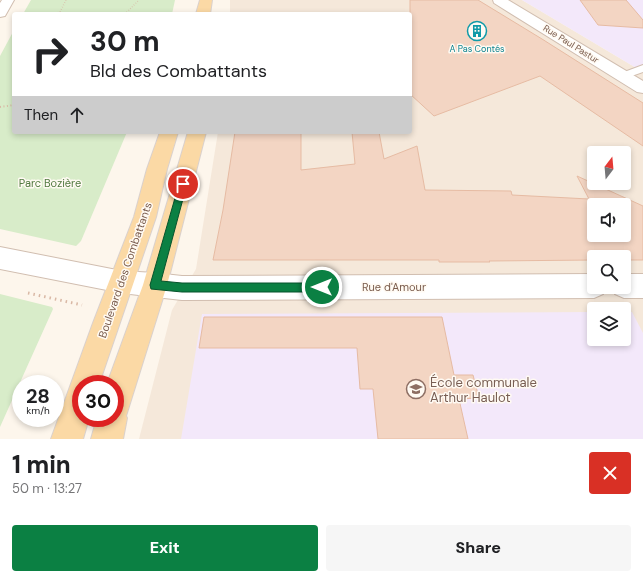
<!DOCTYPE html>
<meta charset="utf-8">
<style>
:root{--surface:#fff;--page:#f6f6f6;--text:#202124;--muted:#757577;--accent:#0b8043}
body{margin:0;font-family:"DM Sans",sans-serif;background:var(--page);color:var(--text);height:100vh;display:flex;flex-direction:column;font-size:15px;white-space:nowrap}
*{box-sizing:border-box;margin:0}
p{font-size:13px;color:var(--muted)}
.icon{flex:none;width:22px;height:22px;fill:none;stroke:currentColor;stroke-width:2;stroke-linecap:round;stroke-linejoin:round}
.map{position:relative;height:439px;overflow:hidden}
.details{display:flex;flex-direction:column;background:var(--surface);flex:1}
.details>*{flex:none}
.banner{position:absolute;left:12px;top:12px;width:400px;height:122px;border-radius:4px;box-shadow:0 2px 6px #0003;background:#fff;color:var(--text);overflow:hidden}
.needle{width:26px;rotate:16deg}
.fabs{position:absolute;left:587px;top:146px;display:grid;gap:8px}
.fabs a{display:grid;place-items:center;width:44px;height:44px;border-radius:4px;background:var(--surface);box-shadow:0 2px 6px #0003;font-size:20px}
.speed{position:absolute;left:12px;top:375px;display:flex;gap:8px;font-size:20px;font-weight:700;text-align:center}
.speed>*{display:grid;place-content:center;width:52px;height:52px;border-radius:50%;background:var(--surface);box-shadow:0 2px 6px #0003;line-height:1}
.speed small{font-size:10px;font-weight:400}
.speed .limit{border:6px solid #d22;background:#fff;color:#111}
.pin{position:absolute;display:grid;place-items:center;width:34px;height:34px;color:#fff;margin:-17px;border:2px solid #fff;border-radius:50%;box-shadow:0 1px 4px #0007}
.me{position:absolute;width:44px;margin:-22px;rotate:270deg;stroke-linejoin:round;filter:drop-shadow(0 0 3px #0008)}
.turn{display:flex;align-items:center;gap:14px;height:84px;padding:0 12px;font-size:18px}
.turn .icon{width:52px;height:52px;stroke-width:2.5}
.turn b{display:block;font-size:28px;line-height:34px}
.then{display:flex;align-items:center;height:38px;padding:0 12px;background:#0003;gap:8px;font-size:15px}
.round{display:grid;place-items:center;flex:none;width:42px;height:42px;border-radius:4px;background:var(--page)}
.overview{display:flex;align-items:center;justify-content:space-between;height:68px;padding:0 12px}
h1{font-size:24px;font-weight:800;line-height:30px}
.button{display:flex;gap:8px;margin-top:auto;padding:8px 12px}
.button a{flex:1;height:46px;border-radius:4px;background:var(--accent);color:#fff;font-size:16px;font-weight:800;line-height:46px;text-align:center}
.button a+a{background:var(--page);color:var(--text)}
.map>svg:first-child{display:block}
.residential{fill:#f5e8da;fill-rule:evenodd}
.education{fill:#f3e8fa}
.green{fill:#d8ecc9}
.building{fill:#f3d5c3;stroke:#e6bba3;fill-rule:evenodd}
.lines{fill:none;stroke-linecap:round;stroke-linejoin:round}
.service-casing{stroke:#d1beb0;stroke-width:2}
.minor-casing{stroke:#d1beb0;stroke-width:2}
.tertiary-casing{stroke:#d1beb0;stroke-width:2}
.primary-casing{stroke:#dad1cd;stroke-width:2}
.path-far2{stroke:#d9b8a5;stroke-width:1.5;stroke-dasharray:0.5 2;stroke-linecap:butt}
.path-far1{stroke:#d9b8a5;stroke-width:2;stroke-dasharray:1 2.5;stroke-linecap:butt}
.path{stroke:#d9b8a5;stroke-width:3;stroke-dasharray:1.5 4;stroke-linecap:butt}
.service{fill:#fff;fill-rule:evenodd}
.minor{fill:#fff;fill-rule:evenodd}
.tertiary{fill:#fff;fill-rule:evenodd}
.primary{fill:#fbd9a5;fill-rule:evenodd}
.route{fill:#0b8043;stroke:#07532c}
.labels{text-anchor:middle;dominant-baseline:central;stroke-width:3;stroke-linejoin:round;paint-order:stroke}
.far-street-label{font-size:9px;fill:#7a5c4d;stroke:#fffaf3}
.far-culture-label{font-size:9px;fill:#0d838f;stroke:#fffaf3}
.park-label{font-size:11px;fill:#537a41;stroke:#fffaf3}
.street-label{font-size:11px;fill:#7a5c4d;stroke:#fffaf3}
.near-education-label{font-size:13px;fill:#785e54;stroke:#fffaf3;text-anchor:start}
</style>
<div class="map">
<svg width="643" height="439" viewBox="0 0 643 439">
<rect width="100%" height="100%" fill="#fdf6ec"/>
<path class="residential" d="M 230,0 L 522,0 L 643,72 L 643,439 L 139,439 L 172,310 L 196,269 L 218,132 L 410,132 L 410,14 L 230,14 ZM 594,153 L 624,153 L 624,183 L 594,183 ZM 594,205 L 624,205 L 624,235 L 594,235 ZM 594,257 L 624,257 L 624,287 L 594,287 ZM 594,309 L 624,309 L 624,339 L 594,339 Z"/>
<path class="education" d="M 522,0 L 643,0 L 643,72 Z
M 594,312 L 594,339 L 624,339 L 624,312 L 632,312 L 643,333 L 643,439 L 181,439 L 202,314 Z"/>
<path class="green" d="M 31,0 L 175,0 L 172,14 L 23,14 Z
M 14,30 L 14,132 L 127,132 L 81,241 L 76,246 L 0,229 L 0,56 Z
M 0,294 L 52,307 L 53,309 L 0,427 Z"/>
<path class="building" d="M 410,0 L 478,0 L 542,39 L 643,103 L 643,146 L 540,76 L 434,116 L 410,94 Z
M 580,0 L 626,0 L 643,20 L 643,28 L 598,25 Z
M 235,132 L 301,132 L 301,170 L 355,164 L 352,132 L 379,132 L 384,159 L 417,146 L 425,190 L 511,191 L 512,195 L 589,199 L 577,176 L 643,206 L 643,260 L 624,260 L 624,257 L 594,257 L 594,260 L 489,261 L 490,262 L 439,262 L 439,260 L 213,260 L 223,210 ZM 594,205 L 624,205 L 624,235 L 594,235 Z
M 204,317 L 442,317 L 454,375 L 473,375 L 479,398 L 459,399 L 468,439 L 378,439 L 373,389 L 360,389 L 357,348 L 199,348 Z"/>
<g class="lines">
<g class="service-casing">
<path id="service" d="M 643,65 L 643,72 L 623,79 L 618,76 L 619,74 Z"/>
</g>
<g class="minor-casing">
<path id="minor" d="M 2,0 L 14,0 L 5,16 L 0,17 L 0,3 Z
M 493,0 L 508,0 L 643,81 L 643,93 L 637,92 L 494,3 Z
M 155,273 L 182,276 L 594,274 L 594,287 L 606,287 L 603,294 L 594,298 L 182,300 L 155,297 L 146,293 L 143,285 L 146,277 Z
M 624,274 L 643,274 L 643,298 L 624,298 L 615,294 L 612,287 L 624,287 Z"/>
</g>
<g class="tertiary-casing">
<path id="tertiary" d="M 0,247 L 122,271 L 155,273 L 164,277 L 167,285 L 164,293 L 155,297 L 122,293 L 0,269 Z"/>
</g>
<g class="primary-casing">
<path id="primary" d="M 200,0 L 212,0 L 210,14 L 196,14 Z
M 160,132 L 178,132 L 167,169 L 156,217 L 99,384 L 81,384 L 81,418 L 89,418 L 83,439 L 51,439 L 93,323 L 134,217 L 147,169 Z
M 188,132 L 206,132 L 167,285 L 126,416 L 127,418 L 123,439 L 91,439 L 97,418 L 115,418 L 115,384 L 107,384 L 143,285 Z"/>
</g>
<path class="path-far2" d="M 53,14 L 60,12 L 66,0
M 125,14 L 139,0"/>
<path class="path-far1" d="M 0,107 L 14,105"/>
<path class="path" d="M 28,293 L 82,305"/>
<use href="#service" class="service"/>
<use href="#minor" class="minor"/>
<use href="#tertiary" class="tertiary"/>
<use href="#primary" class="primary"/>
</g>
<path class="route" d="M 183,181 L 187,184 L 161,281 L 182,283 L 322,283 L 325,284 L 327,287 L 325,291 L 322,292 L 182,292 L 151,289 L 150,285 L 179,184 Z"/>
<defs>
<g id="building-ring" transform="scale(1)"><circle r="9.5" fill="#fffaf3" stroke="#0f9aa8" stroke-width="1.5"/><path d="M-4-6H4V6H1V3H-1V6H-4ZM-2.5-4.3h1.7v1.8h-1.7ZM.8-4.3h1.7v1.8H.8ZM-2.5-1h1.7V.8h-1.7ZM.8-1h1.7V.8H.8Z" fill="#0f9aa8"/></g>
<g id="school-ring" transform="scale(1)"><circle r="9.5" fill="#fffaf3" stroke="#8d6e63" stroke-width="1.5"/><path d="M0-5L7-2L0 1L-7-2ZM-4 1L0 2.5L4 1V4Q0 6-4 4Z" fill="#8d6e63"/></g>
</defs>
<g fill-rule="evenodd">
<use href="#building-ring" x="477" y="31"/>
<use href="#school-ring" x="416" y="389"/>
</g>
<g class="labels">
<g class="far-street-label">
<text transform="translate(571 44) rotate(32)">Rue Paul Pastur</text>
</g>
<g class="far-culture-label">
<text x="477" y="49">A Pas Contés</text>
</g>
<g class="park-label">
<text x="50" y="183">Parc Bozière</text>
</g>
<g class="street-label">
<text transform="translate(125 270) rotate(-71)">Boulevard des Combattants</text>
<text x="394" y="287">Rue d'Amour</text>
</g>
<g class="near-education-label">
<text x="430" y="382">École communale<tspan x="430" dy="15">Arthur Haulot</tspan></text>
</g>
</g>
</svg>
<div class="fabs">
<a><svg class="needle" viewBox="-14 -14 28 28"><path d="M0-13l5 13h-10z" fill="#e53935"/><path d="M0 13l5-13h-10z" fill="#757577"/></svg></a>
<a><svg class="icon" aria-label="sound" viewBox="0 0 24 24"><path d="M4 9h4l5-4v14l-5-4H4zM17 9q2 3 0 6"/></svg></a>
<a><svg class="icon" aria-label="search" viewBox="0 0 24 24"><circle cx="10" cy="10" r="6"/><path d="M15 15l6 6"/></svg></a>
<a><svg class="icon" aria-label="layers" viewBox="0 0 24 24"><path d="M12 4l9 5-9 5-9-5zM3 14l9 5 9-5"/></svg></a>
</div>
<div class="speed"><div>28<small>km/h</small></div><div class="limit">30</div></div>
<div class="pin" style="left:183px;top:184px;background:#d93025"><svg class="icon" aria-label="arrive" viewBox="0 0 24 24"><path d="M6 21V4h12l-3 4 3 4H6"/></svg></div>
<svg class="me" style="left:322px;top:287px" viewBox="-20 -20 40 40"><circle r="17" fill="#0b8043" stroke="#fff" stroke-width="3"/><path d="M0-11L8 9 0 5-8 9z" fill="#fff"/></svg>
<div class="banner">
<div class="turn"><svg class="icon" aria-label="right" viewBox="0 0 24 24"><path d="M7 20v-9h11M14 6l5 5-5 5"/></svg><div><b>30 m</b>Bld des Combattants</div></div>
<div class="then">Then<svg class="icon" aria-label="ahead" viewBox="0 0 24 24"><path d="M12 20V5M6 11l6-6 6 6"/></svg></div>
</div>
</div>
<section class="details">
<div class="overview"><div><h1>1 min</h1><p>50 m · 13:27</p></div><a class="round" style="background:#d93025;color:#fff"><svg class="icon" aria-label="close" viewBox="0 0 24 24"><path d="M6 6l12 12M18 6L6 18"/></svg></a></div>
<div class="button"><a>Exit</a><a>Share</a></div>
</section>
